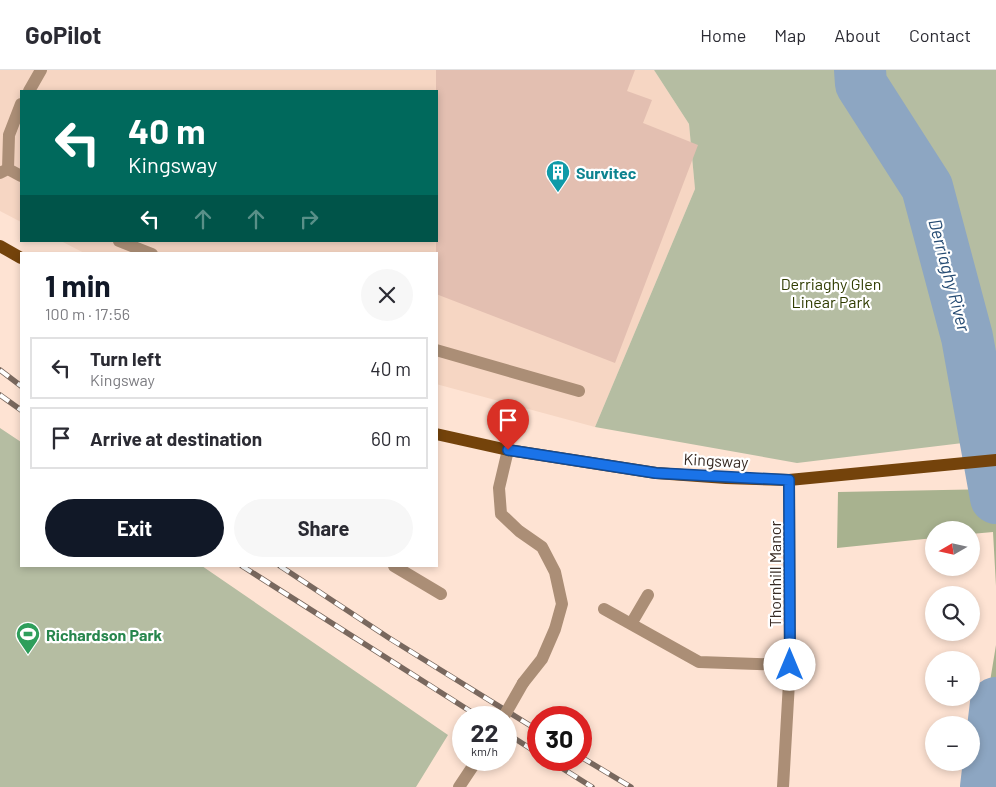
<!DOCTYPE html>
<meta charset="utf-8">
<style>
:root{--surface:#fff;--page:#f7f7f7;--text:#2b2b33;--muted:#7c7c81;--line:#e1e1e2;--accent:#111827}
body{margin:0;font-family:Barlow,sans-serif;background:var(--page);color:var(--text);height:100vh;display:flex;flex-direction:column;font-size:19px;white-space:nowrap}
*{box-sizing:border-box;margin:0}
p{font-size:16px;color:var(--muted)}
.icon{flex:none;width:28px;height:28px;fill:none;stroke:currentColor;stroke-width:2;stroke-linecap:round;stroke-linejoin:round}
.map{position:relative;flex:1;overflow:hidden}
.sheet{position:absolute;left:20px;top:182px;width:418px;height:315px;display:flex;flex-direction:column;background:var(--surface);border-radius:0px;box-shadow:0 2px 8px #0003}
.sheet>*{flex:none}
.top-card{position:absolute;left:20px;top:20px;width:418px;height:152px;border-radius:0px;box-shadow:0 2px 8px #0003;background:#00695c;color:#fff;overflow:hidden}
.needle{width:32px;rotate:261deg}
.controls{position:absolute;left:925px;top:451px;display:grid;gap:10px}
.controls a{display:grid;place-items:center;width:55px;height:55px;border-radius:50%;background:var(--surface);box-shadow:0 2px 8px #0003;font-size:25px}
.speed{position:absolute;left:452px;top:636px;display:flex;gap:10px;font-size:25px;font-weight:700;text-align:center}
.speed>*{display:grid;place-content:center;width:65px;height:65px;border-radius:50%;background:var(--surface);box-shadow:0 2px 8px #0003;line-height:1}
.speed small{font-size:12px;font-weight:400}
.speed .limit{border:8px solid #d22;background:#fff;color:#111}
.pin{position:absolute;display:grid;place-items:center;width:42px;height:42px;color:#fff;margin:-51px -21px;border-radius:50% 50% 50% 0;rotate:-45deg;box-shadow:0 0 5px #0007}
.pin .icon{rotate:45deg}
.me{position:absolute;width:55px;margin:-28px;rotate:0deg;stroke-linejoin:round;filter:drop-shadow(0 0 4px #0008)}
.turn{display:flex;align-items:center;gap:18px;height:105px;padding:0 25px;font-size:22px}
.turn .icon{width:65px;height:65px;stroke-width:2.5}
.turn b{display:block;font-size:35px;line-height:42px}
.lanes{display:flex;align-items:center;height:48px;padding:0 25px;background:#0003;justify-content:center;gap:25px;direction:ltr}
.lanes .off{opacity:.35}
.round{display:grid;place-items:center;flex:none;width:52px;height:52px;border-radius:26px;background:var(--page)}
.overview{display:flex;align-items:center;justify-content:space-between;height:85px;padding:0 25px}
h1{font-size:30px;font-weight:700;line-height:38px;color:var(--accent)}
.primary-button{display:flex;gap:10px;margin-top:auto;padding:10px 25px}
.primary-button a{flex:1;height:58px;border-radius:30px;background:var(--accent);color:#fff;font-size:20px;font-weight:700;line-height:58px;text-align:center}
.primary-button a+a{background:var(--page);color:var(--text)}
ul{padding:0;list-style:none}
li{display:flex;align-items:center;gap:15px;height:62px;margin:0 10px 8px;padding:0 15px;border:2px solid var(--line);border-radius:0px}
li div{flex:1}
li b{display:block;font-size:19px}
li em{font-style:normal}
header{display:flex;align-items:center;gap:30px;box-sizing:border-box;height:70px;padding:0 25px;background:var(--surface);border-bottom:1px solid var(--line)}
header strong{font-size:24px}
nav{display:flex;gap:28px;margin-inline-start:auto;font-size:18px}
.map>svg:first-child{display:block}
.built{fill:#f6d6c3}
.green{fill:#b5bda2}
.forest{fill:#a8b28f}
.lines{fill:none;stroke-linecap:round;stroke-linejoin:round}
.river{stroke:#8da6c2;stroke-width:52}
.building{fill:#e3bfb1}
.lane{stroke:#ab8e76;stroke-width:12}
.street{stroke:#ab8e76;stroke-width:12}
.primary{stroke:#74430b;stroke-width:12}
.rail-casing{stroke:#79685e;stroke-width:5.5}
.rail{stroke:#fff;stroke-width:4;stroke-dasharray:11;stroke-linecap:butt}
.street-bridge{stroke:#ab8e76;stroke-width:12}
.route-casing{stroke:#114b97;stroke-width:12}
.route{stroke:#1a73e8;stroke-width:9}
.labels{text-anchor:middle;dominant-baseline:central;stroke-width:4.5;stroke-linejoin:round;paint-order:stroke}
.culture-label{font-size:16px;font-weight:bold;fill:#0d838f;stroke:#fff;text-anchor:start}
.park-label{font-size:16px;fill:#303c00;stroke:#fff}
.street-label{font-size:16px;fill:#372a23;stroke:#fff}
.leisure-label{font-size:16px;font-weight:bold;fill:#27864d;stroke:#fff;text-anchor:start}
.water-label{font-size:18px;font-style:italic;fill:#254b73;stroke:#fff}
</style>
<header>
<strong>GoPilot</strong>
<nav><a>Home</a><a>Map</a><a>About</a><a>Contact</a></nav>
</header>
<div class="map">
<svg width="996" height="717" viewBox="0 0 996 717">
<rect width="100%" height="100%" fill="#fee3d3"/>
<path class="built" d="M 0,0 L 654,0 L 689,54 L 695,119 L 595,357 L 436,314 L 436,184 L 86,184 L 61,171 L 436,171 L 436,21 L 21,21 L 21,152 L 0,141 Z"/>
<path class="green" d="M 654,0 L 996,0 L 996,369 L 797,393 L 595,357 L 695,119 L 689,54 Z
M 0,358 L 21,372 L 21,496 L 202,496 L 448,665 L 416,717 L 0,717 Z"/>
<path class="forest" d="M 996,419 L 996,516 L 993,462 L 971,464 L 971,460 L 934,460 L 934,468 L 837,478 L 838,422 Z
M 996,575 L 996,717 L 972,717 L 973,715 Z"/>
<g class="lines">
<path class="river" d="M 860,0 L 861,14 L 927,117 L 967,267 L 996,428
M 986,717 L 996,633"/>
</g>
<path class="building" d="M 436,0 L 635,0 L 627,21 L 652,30 L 643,53 L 698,75 L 615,293 L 436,224 Z"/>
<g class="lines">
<path class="lane" d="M 29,21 L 41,0
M 8,99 L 9,65 L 21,34
M 0,103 L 8,99 L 21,106
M 119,171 L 152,184
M 436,280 L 579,321
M 394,496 L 441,524"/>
<path class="street" d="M 508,380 L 499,418 L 501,444 L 519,461 L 542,477 L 555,502 L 562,534 L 555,559 L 542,589 L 523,613
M 604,539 L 699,592 L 790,595
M 631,554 L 648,525
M 459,717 L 477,690
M 783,717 L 790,595 L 789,410"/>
<path class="primary" d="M 0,176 L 21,188
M 436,364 L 508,380 L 656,403 L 726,408 L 789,410 L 996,390"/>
<g class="rail-casing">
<path id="rail" d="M 0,300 L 21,316
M 0,325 L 21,340
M 242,496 L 481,648
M 280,496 L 389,568 L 539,661
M 506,663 L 539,684
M 581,687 L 631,717
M 549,690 L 592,717"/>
</g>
<use href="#rail" class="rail"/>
<path class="street-bridge" d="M 503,648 L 523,613"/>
</g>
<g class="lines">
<g class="route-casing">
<path id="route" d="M 508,380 L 656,403 L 789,410 L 790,595"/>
</g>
<use href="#route" class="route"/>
</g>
<defs>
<g id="building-pin" transform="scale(1.25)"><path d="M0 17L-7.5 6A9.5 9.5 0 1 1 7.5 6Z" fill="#0f9aa8" stroke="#fff"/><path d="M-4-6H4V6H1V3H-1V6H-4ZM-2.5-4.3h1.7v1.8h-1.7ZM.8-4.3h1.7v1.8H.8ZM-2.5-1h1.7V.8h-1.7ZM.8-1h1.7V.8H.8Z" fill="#fff"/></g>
<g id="stadium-pin" transform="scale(1.25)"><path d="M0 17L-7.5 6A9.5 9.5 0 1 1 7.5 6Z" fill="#2e9e5b" stroke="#fff"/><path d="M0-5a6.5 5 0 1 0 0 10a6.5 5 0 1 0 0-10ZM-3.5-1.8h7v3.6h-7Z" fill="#fff"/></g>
</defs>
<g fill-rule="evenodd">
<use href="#building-pin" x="558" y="102"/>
<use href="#stadium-pin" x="28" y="564"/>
</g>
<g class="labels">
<g class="culture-label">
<text x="576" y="102">Survitec</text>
</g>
<g class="park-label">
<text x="831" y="213">Derriaghy Glen<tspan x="831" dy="18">Linear Park</tspan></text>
</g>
<g class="street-label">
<text transform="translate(716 390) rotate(3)">Kingsway</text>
<text transform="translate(774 504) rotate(-90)">Thornhill Manor</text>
</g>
<g class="leisure-label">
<text x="46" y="564">Richardson Park</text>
</g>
<g class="water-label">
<text transform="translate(950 205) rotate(75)">Derriaghy River</text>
</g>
</g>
</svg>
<div class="controls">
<a><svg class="needle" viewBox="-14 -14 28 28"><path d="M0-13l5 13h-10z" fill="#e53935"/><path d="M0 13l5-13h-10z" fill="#7c7c81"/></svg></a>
<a><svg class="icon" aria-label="search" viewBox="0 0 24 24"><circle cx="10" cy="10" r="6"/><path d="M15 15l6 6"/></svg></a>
<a>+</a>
<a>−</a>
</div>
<div class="speed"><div>22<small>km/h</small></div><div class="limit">30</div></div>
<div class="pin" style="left:508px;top:380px;background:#d93025"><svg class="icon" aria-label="arrive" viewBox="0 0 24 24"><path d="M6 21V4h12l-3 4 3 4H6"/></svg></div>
<svg class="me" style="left:790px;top:595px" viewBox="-20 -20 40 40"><circle r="19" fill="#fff"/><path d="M0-13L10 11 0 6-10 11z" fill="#1a73e8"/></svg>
<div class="top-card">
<div class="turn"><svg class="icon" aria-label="left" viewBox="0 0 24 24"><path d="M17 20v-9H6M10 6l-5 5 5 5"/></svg><div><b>40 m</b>Kingsway</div></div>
<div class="lanes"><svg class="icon" aria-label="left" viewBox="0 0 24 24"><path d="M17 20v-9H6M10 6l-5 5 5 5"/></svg><svg class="icon off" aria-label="ahead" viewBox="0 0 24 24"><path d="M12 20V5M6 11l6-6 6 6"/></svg><svg class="icon off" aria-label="ahead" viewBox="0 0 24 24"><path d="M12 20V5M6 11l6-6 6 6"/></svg><svg class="icon off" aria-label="right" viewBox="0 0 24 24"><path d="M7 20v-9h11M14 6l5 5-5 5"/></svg></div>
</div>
<section class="sheet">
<div class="overview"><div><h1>1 min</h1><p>100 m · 17:56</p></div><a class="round"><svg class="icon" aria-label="close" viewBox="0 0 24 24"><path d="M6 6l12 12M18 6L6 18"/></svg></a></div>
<ul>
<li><svg class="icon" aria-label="left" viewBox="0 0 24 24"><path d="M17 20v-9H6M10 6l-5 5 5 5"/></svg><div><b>Turn left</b><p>Kingsway</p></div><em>40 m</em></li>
<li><svg class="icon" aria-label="arrive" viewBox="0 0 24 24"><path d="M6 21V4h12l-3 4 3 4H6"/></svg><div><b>Arrive at destination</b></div><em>60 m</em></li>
</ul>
<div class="primary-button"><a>Exit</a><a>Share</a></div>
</section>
</div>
